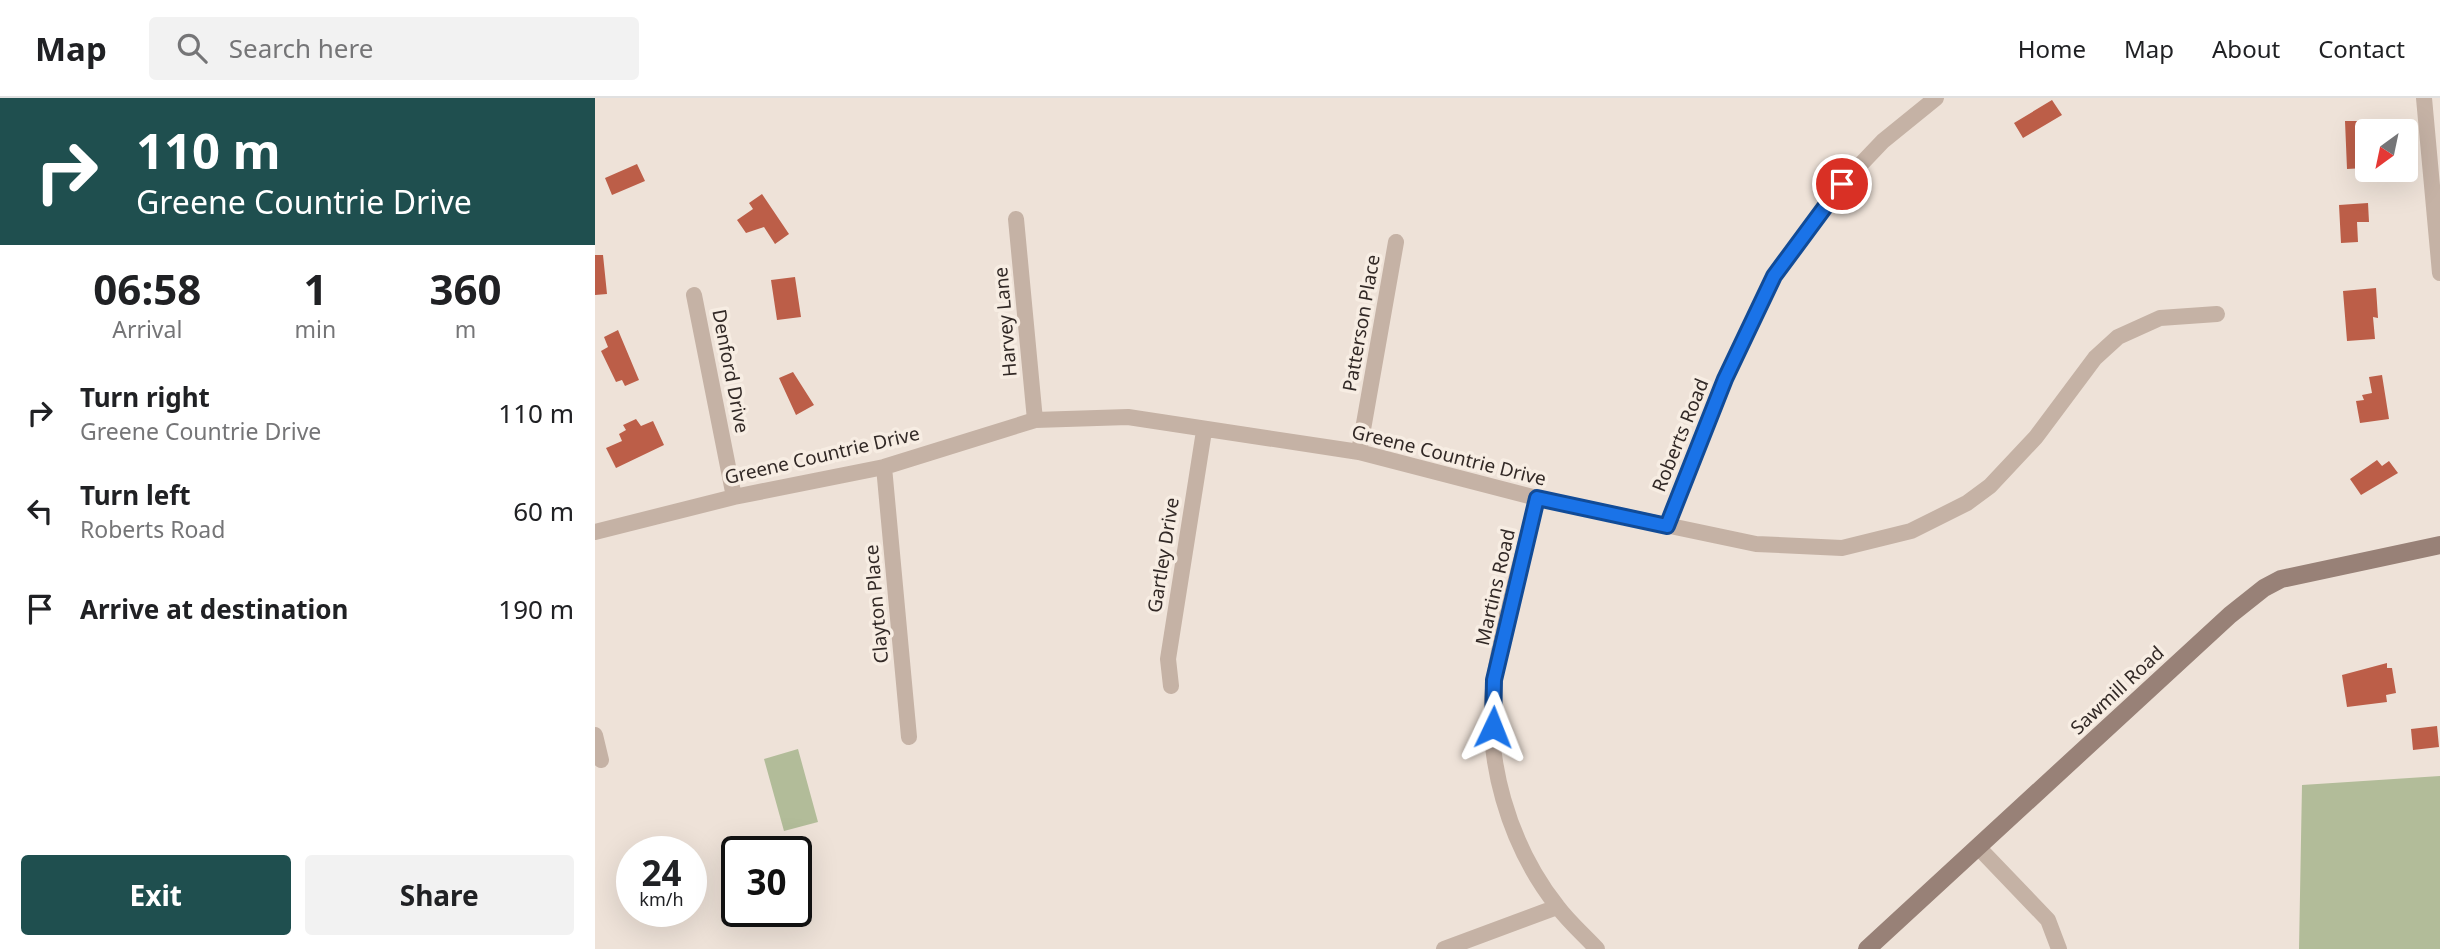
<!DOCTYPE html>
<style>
:root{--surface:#fff;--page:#f2f2f2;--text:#202124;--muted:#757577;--line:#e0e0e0;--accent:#1f4f4f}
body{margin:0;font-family:"Noto Sans",sans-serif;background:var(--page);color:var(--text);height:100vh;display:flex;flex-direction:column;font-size:26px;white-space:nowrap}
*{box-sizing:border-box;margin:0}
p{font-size:23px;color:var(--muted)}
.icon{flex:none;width:38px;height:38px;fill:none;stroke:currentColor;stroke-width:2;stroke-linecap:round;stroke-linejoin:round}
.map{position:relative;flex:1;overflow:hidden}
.sheet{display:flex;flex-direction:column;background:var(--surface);width:595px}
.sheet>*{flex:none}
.guide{background:#1f4f4f;color:#fff;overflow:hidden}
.needle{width:46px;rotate:213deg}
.fabs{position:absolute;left:1760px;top:21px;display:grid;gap:14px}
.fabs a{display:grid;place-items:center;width:63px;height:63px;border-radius:7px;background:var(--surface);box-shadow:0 7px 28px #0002;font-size:35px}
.speed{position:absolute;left:21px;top:738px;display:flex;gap:14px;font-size:35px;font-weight:700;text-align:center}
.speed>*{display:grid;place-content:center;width:91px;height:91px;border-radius:50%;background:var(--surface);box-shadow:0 7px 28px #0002;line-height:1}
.speed small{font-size:18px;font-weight:400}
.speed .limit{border:4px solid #111;border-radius:10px;background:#fff;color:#111}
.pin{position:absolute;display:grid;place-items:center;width:60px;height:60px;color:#fff;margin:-30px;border:4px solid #fff;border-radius:50%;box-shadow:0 2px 7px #0007}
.me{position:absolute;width:77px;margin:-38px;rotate:2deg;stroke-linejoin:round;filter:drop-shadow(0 0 5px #0008)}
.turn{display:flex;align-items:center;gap:24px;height:147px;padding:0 21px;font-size:32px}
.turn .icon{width:91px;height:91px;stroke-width:2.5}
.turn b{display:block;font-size:49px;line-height:60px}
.eta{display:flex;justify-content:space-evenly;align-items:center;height:119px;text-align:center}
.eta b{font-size:42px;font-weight:700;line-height:49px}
.button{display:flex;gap:14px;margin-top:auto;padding:14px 21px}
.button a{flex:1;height:80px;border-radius:7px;background:var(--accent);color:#fff;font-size:28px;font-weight:700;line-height:80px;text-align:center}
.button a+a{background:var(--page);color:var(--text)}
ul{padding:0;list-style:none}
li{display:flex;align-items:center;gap:21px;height:98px;padding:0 21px}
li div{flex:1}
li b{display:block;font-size:26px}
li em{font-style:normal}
header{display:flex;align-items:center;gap:42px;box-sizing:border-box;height:98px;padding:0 35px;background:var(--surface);border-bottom:2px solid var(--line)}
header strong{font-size:33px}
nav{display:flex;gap:38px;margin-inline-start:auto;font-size:24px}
.search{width:490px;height:63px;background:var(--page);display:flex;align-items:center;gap:18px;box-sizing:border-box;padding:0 24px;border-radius:7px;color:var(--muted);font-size:26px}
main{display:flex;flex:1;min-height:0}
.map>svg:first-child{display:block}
.green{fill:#b2bc99}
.building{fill:#bc5e48}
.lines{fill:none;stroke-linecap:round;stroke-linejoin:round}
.street{stroke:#c5b2a5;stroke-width:16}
.secondary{stroke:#988177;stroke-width:18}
.route-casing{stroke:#114b97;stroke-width:18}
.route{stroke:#1a73e8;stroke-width:12}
.labels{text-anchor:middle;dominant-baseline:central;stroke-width:7;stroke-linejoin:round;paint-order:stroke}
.street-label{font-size:19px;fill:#322926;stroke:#f7ede3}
</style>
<header>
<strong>Map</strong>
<div class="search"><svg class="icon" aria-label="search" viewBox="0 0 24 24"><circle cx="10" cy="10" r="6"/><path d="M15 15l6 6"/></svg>Search here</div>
<nav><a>Home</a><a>Map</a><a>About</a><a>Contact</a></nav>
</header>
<main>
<section class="sheet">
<div class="guide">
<div class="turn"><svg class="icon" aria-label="right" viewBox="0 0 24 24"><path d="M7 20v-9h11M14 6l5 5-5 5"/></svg><div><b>110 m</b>Greene Countrie Drive</div></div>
</div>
<div class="eta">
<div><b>06:58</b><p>Arrival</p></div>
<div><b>1</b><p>min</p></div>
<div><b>360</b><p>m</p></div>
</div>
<ul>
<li><svg class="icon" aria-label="right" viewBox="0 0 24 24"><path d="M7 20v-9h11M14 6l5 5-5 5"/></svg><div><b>Turn right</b><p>Greene Countrie Drive</p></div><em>110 m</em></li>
<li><svg class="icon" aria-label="left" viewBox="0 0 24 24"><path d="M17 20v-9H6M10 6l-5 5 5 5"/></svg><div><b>Turn left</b><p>Roberts Road</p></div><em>60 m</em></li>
<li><svg class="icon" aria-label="arrive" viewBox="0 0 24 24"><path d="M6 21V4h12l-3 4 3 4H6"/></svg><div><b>Arrive at destination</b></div><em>190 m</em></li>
</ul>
<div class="button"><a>Exit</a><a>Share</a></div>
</section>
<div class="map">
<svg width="1845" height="851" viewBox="0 0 1845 851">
<rect width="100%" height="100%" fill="#eee2d8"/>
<path class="green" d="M 203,651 L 223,724 L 189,733 L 169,661 Z
M 1845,678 L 1845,851 L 1704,851 L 1707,687 Z"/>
<path class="building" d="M 1457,2 L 1467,17 L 1428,40 L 1419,25 Z
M 1750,23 L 1768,23 L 1770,70 L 1752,71 Z
M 42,66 L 50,83 L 17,97 L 10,80 Z
M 167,96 L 194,136 L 180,146 L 169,129 L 151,135 L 142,122 L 158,111 L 154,105 Z
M 1773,105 L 1774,124 L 1762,124 L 1763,144 L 1746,145 L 1744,107 Z
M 0,157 L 8,157 L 12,196 L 0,197 Z
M 200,179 L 206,219 L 182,222 L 176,182 Z
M 1781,190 L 1783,220 L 1778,219 L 1780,241 L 1752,243 L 1748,193 Z
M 23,232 L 44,282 L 30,288 L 27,282 L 21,284 L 6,253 L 13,249 L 9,239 Z
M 198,274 L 219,307 L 201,317 L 184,280 Z
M 1787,277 L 1794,321 L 1765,325 L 1761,303 L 1769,302 L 1767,297 L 1777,295 L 1774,279 Z
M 41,321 L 46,328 L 58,323 L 69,347 L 21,370 L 11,350 L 27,343 L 24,336 L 31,332 L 28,327 Z
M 1782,362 L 1787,368 L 1794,363 L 1803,375 L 1766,397 L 1755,381 Z
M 1792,565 L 1792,570 L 1797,570 L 1801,595 L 1791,597 L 1792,604 L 1752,609 L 1747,577 Z
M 1842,628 L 1844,649 L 1818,652 L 1816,631 Z"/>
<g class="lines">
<path class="street" d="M 1829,0 L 1845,175
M 421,121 L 440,322
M 99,197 L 139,399
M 764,354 L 801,144
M 289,369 L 314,639
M 942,400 C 928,460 908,521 899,582 C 888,660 914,747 962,808 C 974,824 989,837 1002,851
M 1072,427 L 1130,281 L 1179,178 L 1247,86 L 1288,43 L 1341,0
M 0,434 L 139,399 L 289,369 L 440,322 L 533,319 L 764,354 L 942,400 L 1161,446 L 1247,450 L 1316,433 L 1372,405 L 1395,388 L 1441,339 L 1500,260 L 1523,239 L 1565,220 L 1622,216
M 576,588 L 573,561 L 609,333
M 0,637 L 6,662
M 1383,749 L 1453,822 L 1464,851
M 849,851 L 962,809"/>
<path class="secondary" d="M 1272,851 L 1635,517 L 1669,490 L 1686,481 L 1845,447"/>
</g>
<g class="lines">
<g class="route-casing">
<path id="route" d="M 898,629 L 899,582 L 942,400 L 1072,428 L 1130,281 L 1179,178 L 1247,86"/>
</g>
<use href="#route" class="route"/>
</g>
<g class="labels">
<g class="street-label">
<text transform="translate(410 224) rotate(-95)">Harvey Lane</text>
<text transform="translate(766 225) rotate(-80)">Patterson Place</text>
<text transform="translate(136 273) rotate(79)">Denford Drive</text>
<text transform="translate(1085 337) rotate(-68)">Roberts Road</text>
<text transform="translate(227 357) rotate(-13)">Greene Countrie Drive</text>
<text transform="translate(854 357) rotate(14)">Greene Countrie Drive</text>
<text transform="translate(568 457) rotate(-81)">Gartley Drive</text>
<text transform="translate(900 489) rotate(-77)">Martins Road</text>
<text transform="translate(281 506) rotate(-95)">Clayton Place</text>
<text transform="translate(1522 592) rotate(-43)">Sawmill Road</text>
</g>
</g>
</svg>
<div class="fabs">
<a><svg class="needle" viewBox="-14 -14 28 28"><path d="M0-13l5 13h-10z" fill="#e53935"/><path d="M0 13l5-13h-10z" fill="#757577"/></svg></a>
</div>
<div class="speed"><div>24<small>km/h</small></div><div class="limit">30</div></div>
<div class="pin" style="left:1247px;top:86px;background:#d93025"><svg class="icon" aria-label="arrive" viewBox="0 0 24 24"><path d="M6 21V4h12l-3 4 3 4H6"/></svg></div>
<svg class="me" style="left:898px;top:629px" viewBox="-20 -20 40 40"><path d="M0-17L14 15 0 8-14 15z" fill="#1a73e8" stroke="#fff" stroke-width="4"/></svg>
</div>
</main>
